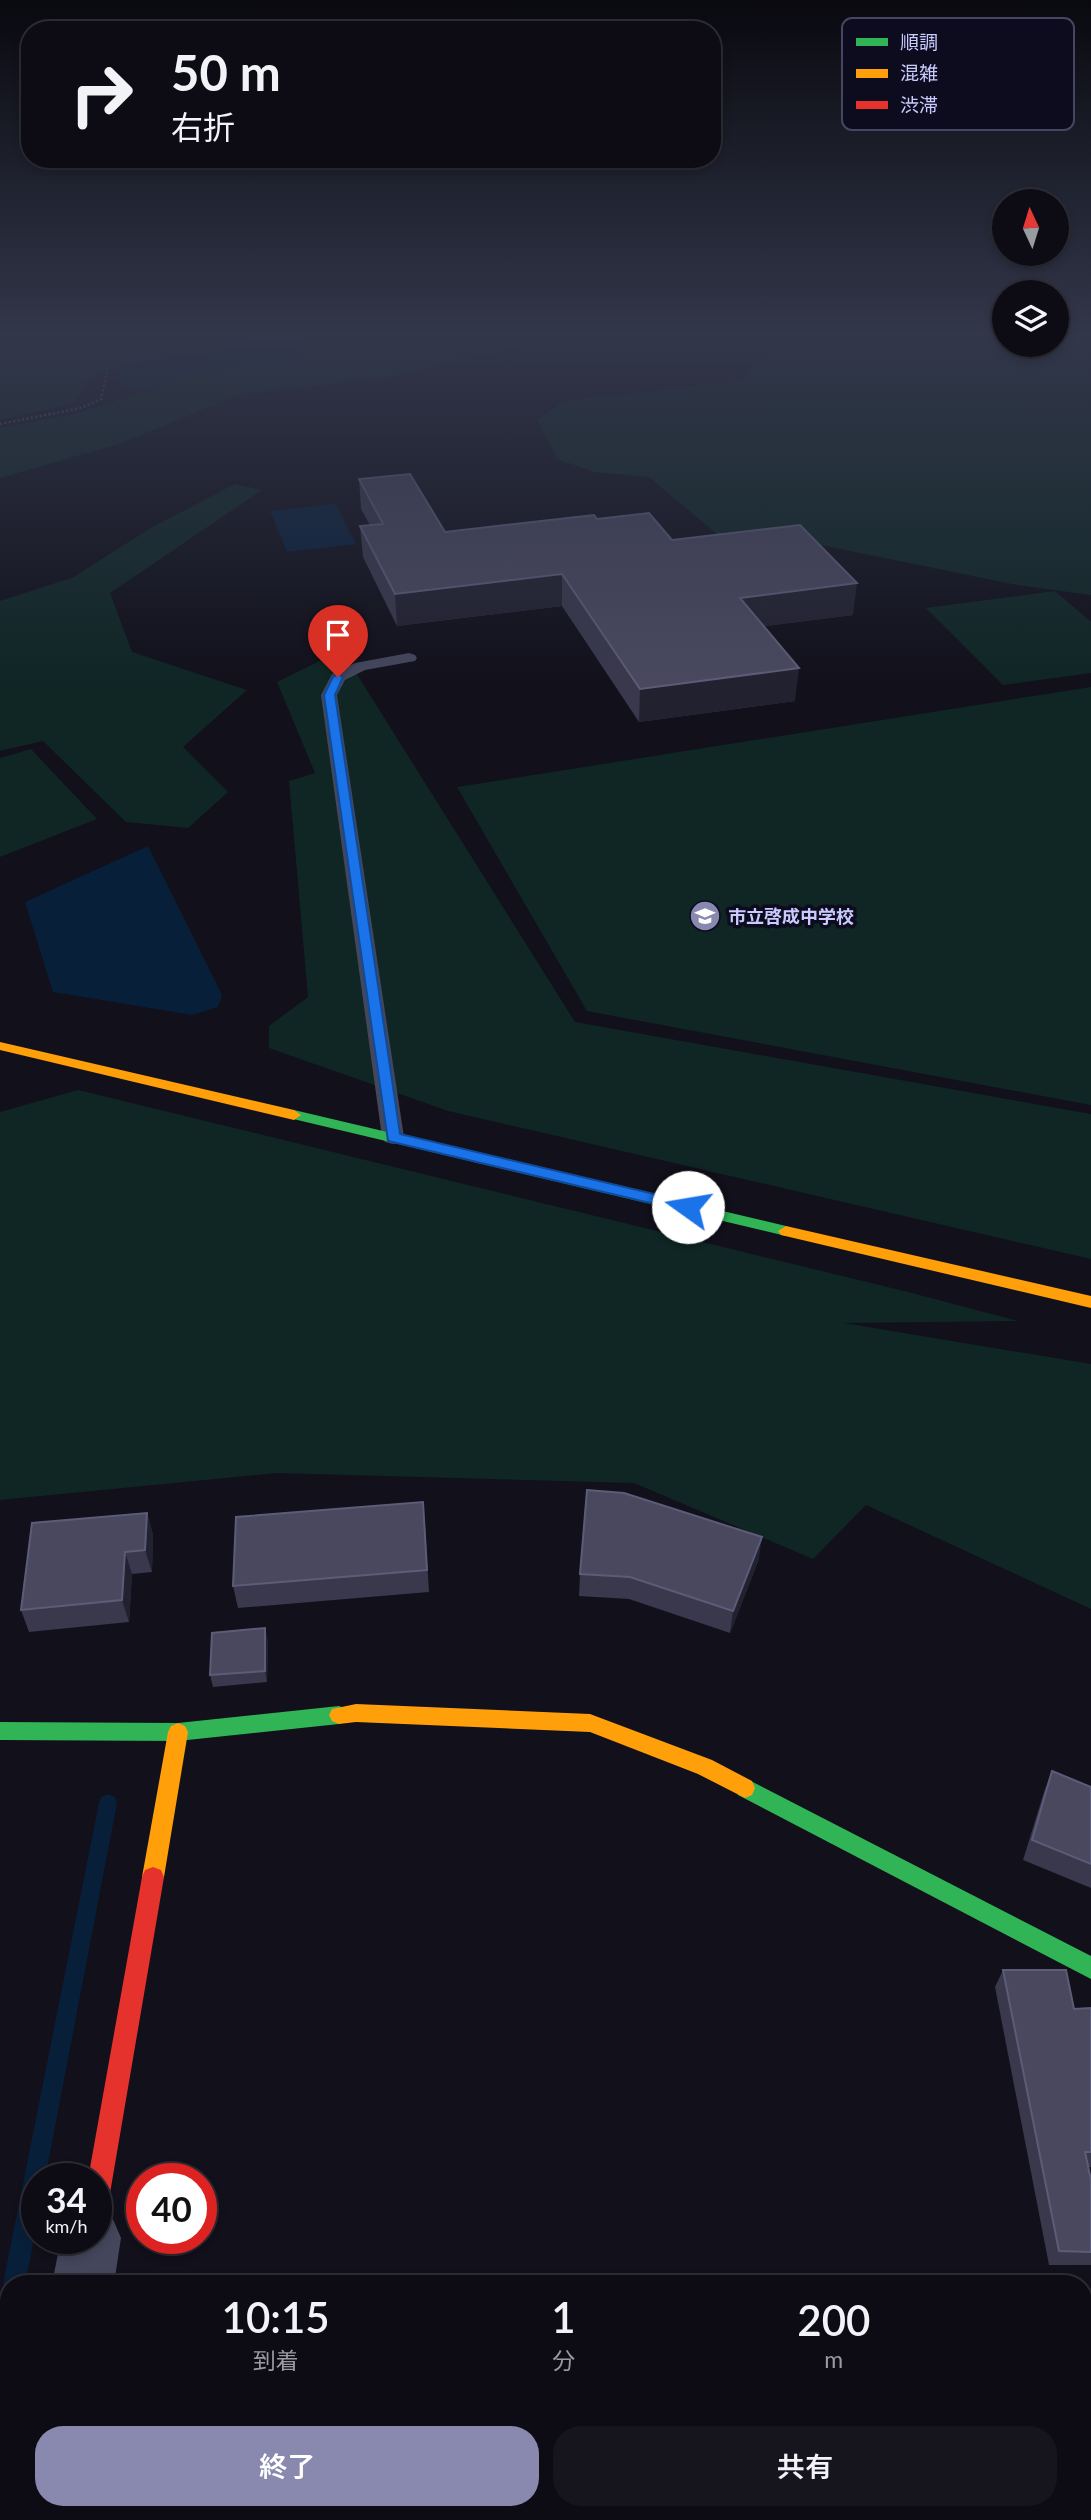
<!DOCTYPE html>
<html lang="ja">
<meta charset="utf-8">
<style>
:root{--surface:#0d0c14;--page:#16151d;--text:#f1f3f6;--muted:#9a9ba0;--line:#2d2c34;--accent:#8989af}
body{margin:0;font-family:Lato,"Noto Sans JP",sans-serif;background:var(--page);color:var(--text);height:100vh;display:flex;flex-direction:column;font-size:26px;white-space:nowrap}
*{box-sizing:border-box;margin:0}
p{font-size:23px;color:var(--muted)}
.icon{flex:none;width:38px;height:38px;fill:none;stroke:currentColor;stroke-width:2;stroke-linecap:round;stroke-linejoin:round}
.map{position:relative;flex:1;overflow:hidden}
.details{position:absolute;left:0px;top:2275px;width:1092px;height:245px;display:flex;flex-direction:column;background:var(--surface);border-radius:28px 28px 0 0;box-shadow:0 4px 10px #0003,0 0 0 2px var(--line)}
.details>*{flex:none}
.guide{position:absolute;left:21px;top:21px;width:700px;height:147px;border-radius:28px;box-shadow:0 4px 10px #0003,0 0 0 2px var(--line);background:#0d0c14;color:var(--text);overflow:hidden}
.needle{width:46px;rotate:356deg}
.controls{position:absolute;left:992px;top:189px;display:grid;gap:14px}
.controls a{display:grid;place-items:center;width:77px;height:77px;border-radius:50%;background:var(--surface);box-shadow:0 4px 10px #0003,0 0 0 2px var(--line);font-size:35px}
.speed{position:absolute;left:21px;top:2163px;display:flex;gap:14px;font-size:35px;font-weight:700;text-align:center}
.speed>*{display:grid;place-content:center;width:91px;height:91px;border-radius:50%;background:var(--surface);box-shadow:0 4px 10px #0003,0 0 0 2px var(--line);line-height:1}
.speed small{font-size:18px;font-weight:400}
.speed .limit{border:10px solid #d22;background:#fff;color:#111}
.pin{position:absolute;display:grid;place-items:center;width:60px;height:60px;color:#fff;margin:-72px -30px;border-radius:50% 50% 50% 0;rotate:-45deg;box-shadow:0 0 7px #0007}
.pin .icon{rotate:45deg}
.me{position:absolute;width:77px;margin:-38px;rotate:283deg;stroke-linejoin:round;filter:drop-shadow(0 0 5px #0008)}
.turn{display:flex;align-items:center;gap:24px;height:147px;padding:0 35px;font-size:32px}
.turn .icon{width:91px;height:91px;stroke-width:2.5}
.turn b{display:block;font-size:49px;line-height:60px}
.eta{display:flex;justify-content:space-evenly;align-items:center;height:119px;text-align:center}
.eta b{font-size:42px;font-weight:600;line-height:49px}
.action{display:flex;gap:14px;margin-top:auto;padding:14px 35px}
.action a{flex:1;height:80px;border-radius:28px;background:var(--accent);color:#fff;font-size:28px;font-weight:600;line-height:80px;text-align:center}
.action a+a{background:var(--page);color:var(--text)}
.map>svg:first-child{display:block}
.green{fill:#0f2625}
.water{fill:#081f3a}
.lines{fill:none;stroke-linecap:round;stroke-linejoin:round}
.stream{fill:#081f3a;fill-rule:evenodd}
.path{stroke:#455662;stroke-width:2.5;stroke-dasharray:2 2.5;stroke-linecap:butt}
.lane{fill:#44465c;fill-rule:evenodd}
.street{fill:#44465c;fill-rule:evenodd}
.fast{fill:#30b455;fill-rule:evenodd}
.slow{fill:#ff9f0a;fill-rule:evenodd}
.jam{fill:#e5322d;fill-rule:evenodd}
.wall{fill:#39384c}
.shaded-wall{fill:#222130}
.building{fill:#49485f;stroke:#5d5c78;stroke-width:2}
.route{fill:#1a73e8;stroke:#114b97;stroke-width:2}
.labels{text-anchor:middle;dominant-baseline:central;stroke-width:7;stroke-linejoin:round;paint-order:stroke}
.far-poi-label{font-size:18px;font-weight:bold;fill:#cacaff;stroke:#0d0c1f;text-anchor:start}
.key{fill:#0d0c1f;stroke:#464562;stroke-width:2}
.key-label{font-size:19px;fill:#cacaff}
</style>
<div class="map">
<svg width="1091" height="2520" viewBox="0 0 1091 2520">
<rect width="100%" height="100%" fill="#11101b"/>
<path class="green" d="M 0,333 L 261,333 C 221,368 123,349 86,384 C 81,389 78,398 74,403 L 0,420 Z
M 316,333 L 574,333 L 387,378 L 238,395 L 122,443 L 0,478 L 0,428 L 79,413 L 159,387 L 179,375 L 298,356 L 296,349 Z
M 853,333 L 1004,333 L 1004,345 L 1057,345 L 1057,333 L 1091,333 L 1091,595 L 1017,585 L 821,545 L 729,544 L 649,477 L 594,472 L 557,459 L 537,420 L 564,401 L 743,380 L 764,353 Z
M 235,484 L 262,490 L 110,593 L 132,652 L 247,690 L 183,747 L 228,792 L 188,828 L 126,822 L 43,741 L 0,751 L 0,601 L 74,577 L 149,529 Z
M 1055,591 L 1091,622 L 1091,673 L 1003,685 L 926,608 Z
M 328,657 L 348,660 L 575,1022 L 1091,1114 L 1091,1259 L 448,1111 L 269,1048 L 269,1026 L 308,997 L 289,781 L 315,773 L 277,682 Z
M 1091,687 L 1091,1105 L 587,1011 L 457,787 Z
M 31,749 L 97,819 L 0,857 L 0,758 Z
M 78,1090 L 908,1292 L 1018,1321 L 844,1323 L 1091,1364 L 1091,1609 L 866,1505 L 813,1559 L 634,1483 L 277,1473 L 0,1500 L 0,1112 Z"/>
<path class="water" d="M 261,333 L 316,333 L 296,349 L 298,357 L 281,362 L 238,364 L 179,375 L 159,387 L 141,390 L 121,384 L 115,369 C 152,362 234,356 261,333 Z
M 336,504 L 356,544 L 287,552 L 270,511 Z
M 148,846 L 222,995 L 218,1007 L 192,1015 L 53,992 L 25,902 Z"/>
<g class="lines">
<path class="stream" d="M 108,1794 L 115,1797 L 117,1803 L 45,2179 L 37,2179 L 37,2224 L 25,2284 L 9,2284 L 9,2293 L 3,2284 L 99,1803 L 101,1797 Z
M 9,2297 L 9,2360 L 0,2365 L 0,2302 Z"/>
<path class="path" d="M 0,424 L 81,408 L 101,399 L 108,367"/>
<path class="lane" d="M 409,653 L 415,655 L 417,658 L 415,661 L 365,670 L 345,680 L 337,695 L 404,1137 L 401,1142 L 393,1144 L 385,1142 L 382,1137 L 321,695 L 332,674 L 355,663 Z"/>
<path class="street" d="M 96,2210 L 112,2217 L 121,2238 L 114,2284 L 52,2284 L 61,2238 L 96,2238 Z
M 10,2511 L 76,2511 L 76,2520 L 8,2520 Z"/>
<path class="fast" d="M 294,1110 L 786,1226 L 794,1231 L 786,1236 L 289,1118 L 287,1115 L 289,1112 Z
M 339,1706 L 346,1709 L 349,1715 L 346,1721 L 339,1724 L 178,1741 L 0,1740 L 0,1722 L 178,1723 Z
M 745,1778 L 1091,1956 L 1091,1979 L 738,1795 L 735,1788 L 738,1781 Z"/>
<path class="slow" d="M 0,1042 L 294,1110 L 301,1115 L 294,1120 L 0,1050 Z
M 786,1226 L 1091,1296 L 1091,1308 L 781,1235 L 778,1231 Z
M 356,1704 L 590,1714 L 712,1760 L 752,1781 L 755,1788 L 752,1795 L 745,1798 L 698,1774 L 590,1732 L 356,1722 L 339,1724 L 332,1721 L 329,1715 L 332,1709 Z
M 178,1723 L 185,1726 L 188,1732 L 164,1877 L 161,1884 L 153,1887 L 145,1884 L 142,1877 L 168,1732 L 171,1726 Z"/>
<path class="jam" d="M 153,1867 L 161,1870 L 164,1877 L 108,2205 L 105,2214 L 96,2217 L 96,2179 L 88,2179 L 142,1877 L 145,1870 Z"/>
</g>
<path class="wall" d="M 359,479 L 445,532 L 597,519 L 672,540 L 853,615 L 764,626 L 795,701 L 639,722 L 562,606 L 397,626 L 363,557 L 360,526 L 370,525 L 361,509 Z
M 147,1513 L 153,1535 L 152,1572 L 132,1574 L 129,1622 L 29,1632 L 21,1610 Z
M 425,1525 L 429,1592 L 238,1608 L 233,1586 Z
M 759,1559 L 730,1633 L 629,1599 L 579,1596 L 580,1574 Z
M 268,1640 L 267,1682 L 213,1687 L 210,1675 Z
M 1052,1771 L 1091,1787 L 1091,1888 L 1023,1860 L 1044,1792 Z
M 1003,1970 L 1074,2009 L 1091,2008 L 1091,2167 L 1088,2167 L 1091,2180 L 1091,2265 L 1049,2265 L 995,1987 Z"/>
<path class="shaded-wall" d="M 562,574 L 562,606 L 397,626 L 395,594 Z
M 857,583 L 853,615 L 737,630 L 740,598 Z
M 799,668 L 795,701 L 639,722 L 640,689 Z
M 147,1513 L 153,1535 L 152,1572 L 145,1550 Z
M 762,1537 L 759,1559 L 730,1633 L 733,1611 Z
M 125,1552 L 132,1574 L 129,1622 L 122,1600 Z
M 265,1628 L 268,1640 L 267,1682 L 265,1671 Z"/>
<path class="building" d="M 410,474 L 445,532 L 594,515 L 597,519 L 649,513 L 672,540 L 800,525 L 857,583 L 740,598 L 799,668 L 640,689 L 562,574 L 395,594 L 360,526 L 383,524 L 359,479 Z
M 587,1490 L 624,1493 L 762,1537 L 733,1611 L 630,1577 L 580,1574 Z
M 423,1502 L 427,1570 L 233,1586 L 236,1517 Z
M 147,1513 L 145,1550 L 125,1552 L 122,1600 L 21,1610 L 32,1523 Z
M 265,1628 L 265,1671 L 210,1675 L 212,1633 Z
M 1052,1771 L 1091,1787 L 1091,1864 L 1032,1840 Z
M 1003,1970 L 1066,1970 L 1074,2009 L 1091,2008 L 1091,2152 L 1085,2152 L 1091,2180 L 1091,2252 L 1059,2251 Z"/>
<linearGradient id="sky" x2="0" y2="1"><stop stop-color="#09090f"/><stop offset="0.49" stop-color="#32374a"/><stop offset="1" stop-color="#32374a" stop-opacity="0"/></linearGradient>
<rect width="1091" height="685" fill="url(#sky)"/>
<path class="route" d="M 338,674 L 343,677 L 335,695 L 400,1134 L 688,1202 L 694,1203 L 696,1207 L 694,1211 L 688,1212 L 388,1141 L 324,695 L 333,677 Z"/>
<defs>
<g id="school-disc" transform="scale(1.575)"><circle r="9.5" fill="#8989af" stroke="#0d0c1f"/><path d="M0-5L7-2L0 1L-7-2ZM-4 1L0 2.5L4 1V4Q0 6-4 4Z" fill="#fff"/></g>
</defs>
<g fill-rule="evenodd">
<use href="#school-disc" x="705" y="916"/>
</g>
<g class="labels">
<g class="far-poi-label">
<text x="728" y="916">市立啓成中学校</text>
</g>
</g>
<rect x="842" y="18" width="232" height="112" rx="10" class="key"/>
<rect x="856" y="38" width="32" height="8" fill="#30b455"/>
<rect x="856" y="69" width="32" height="9" fill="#ff9f0a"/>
<rect x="856" y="101" width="32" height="8" fill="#e5322d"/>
<g class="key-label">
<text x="900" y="49">順調</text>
<text x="900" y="80">混雑</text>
<text x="900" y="112">渋滞</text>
</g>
</svg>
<div class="controls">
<a><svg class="needle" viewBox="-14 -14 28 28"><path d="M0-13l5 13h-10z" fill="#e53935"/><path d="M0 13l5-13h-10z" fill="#9a9ba0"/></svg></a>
<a><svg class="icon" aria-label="layers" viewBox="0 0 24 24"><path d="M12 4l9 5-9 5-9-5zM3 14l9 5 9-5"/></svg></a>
</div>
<div class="speed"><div>34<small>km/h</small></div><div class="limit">40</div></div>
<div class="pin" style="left:338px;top:677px;background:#d93025"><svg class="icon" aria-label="arrive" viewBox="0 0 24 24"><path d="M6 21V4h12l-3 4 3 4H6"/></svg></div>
<svg class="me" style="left:688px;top:1207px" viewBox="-20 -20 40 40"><circle r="19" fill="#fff"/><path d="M0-13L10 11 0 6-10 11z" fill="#1a73e8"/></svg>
<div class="guide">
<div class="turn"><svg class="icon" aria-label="right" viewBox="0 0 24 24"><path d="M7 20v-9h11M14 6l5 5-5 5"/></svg><div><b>50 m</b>右折</div></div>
</div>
<section class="details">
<div class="eta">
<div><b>10:15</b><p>到着</p></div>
<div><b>1</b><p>分</p></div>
<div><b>200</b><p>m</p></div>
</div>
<div class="action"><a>終了</a><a>共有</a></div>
</section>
</div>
